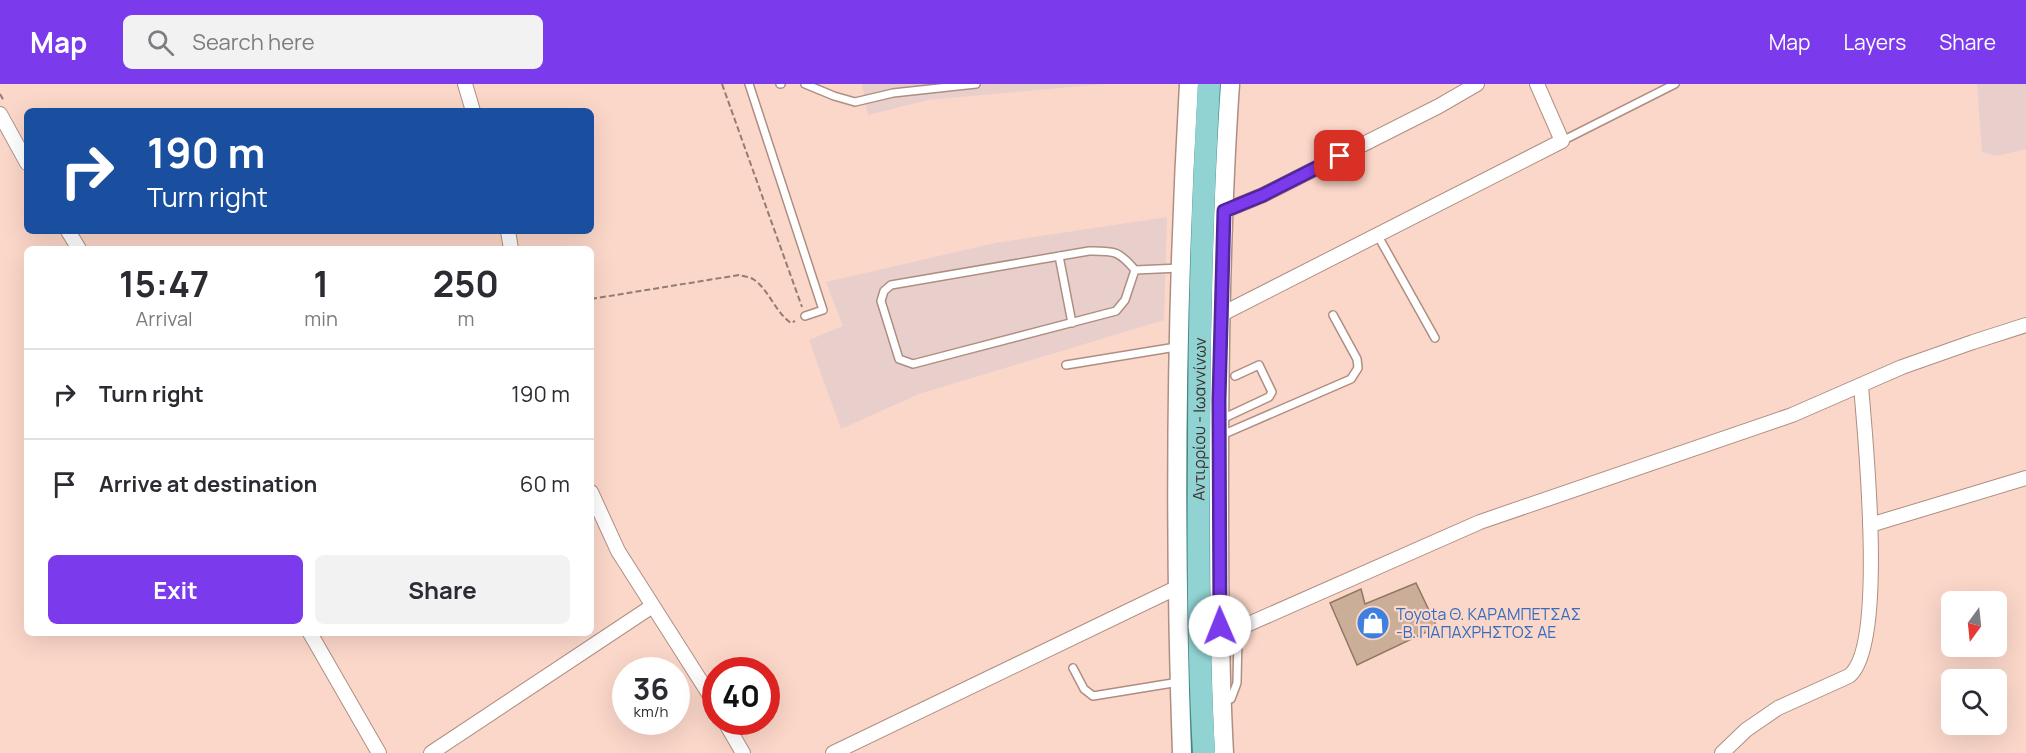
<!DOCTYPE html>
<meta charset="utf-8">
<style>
:root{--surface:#fff;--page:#f2f2f3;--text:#2b2b33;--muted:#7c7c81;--line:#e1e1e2;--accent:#7c3aed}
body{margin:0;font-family:Manrope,sans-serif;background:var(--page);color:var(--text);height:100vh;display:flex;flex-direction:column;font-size:22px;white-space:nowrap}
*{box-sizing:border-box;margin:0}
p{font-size:20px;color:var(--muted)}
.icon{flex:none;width:33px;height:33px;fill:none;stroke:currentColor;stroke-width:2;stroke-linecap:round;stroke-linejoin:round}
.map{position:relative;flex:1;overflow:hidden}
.details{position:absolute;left:24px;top:162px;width:570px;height:390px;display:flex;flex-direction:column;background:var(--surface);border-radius:9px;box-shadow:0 6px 24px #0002}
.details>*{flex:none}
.top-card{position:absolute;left:24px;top:24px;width:570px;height:126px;border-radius:9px;box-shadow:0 6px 24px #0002;background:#1a4fa0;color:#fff;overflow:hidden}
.needle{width:39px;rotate:195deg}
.fabs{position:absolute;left:1941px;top:507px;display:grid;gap:12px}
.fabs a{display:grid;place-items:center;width:66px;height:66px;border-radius:9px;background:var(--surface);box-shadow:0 6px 24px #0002;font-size:30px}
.speed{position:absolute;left:612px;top:573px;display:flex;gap:12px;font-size:30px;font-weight:700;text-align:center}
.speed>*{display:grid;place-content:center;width:78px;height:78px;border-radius:50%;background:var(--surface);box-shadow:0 6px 24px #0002;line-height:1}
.speed small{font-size:15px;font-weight:400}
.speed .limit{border:9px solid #d22;background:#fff;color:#111}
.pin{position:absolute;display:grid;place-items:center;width:51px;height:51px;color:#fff;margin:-26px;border-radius:12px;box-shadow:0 3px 9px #0006}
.me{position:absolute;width:66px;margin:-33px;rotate:359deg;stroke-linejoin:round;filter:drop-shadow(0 0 4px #0008)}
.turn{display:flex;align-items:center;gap:21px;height:126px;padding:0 24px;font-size:27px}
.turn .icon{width:78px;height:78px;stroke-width:2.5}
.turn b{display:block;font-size:42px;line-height:51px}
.eta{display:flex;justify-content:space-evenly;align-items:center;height:102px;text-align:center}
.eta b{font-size:36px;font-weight:700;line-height:42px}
.button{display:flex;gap:12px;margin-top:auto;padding:12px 24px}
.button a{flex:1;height:69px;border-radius:9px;background:var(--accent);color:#fff;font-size:24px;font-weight:700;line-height:69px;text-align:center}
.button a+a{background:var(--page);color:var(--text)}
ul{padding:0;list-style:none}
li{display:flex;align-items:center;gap:18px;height:90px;padding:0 24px;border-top:2px solid var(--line)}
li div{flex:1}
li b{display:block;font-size:22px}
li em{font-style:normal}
header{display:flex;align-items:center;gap:36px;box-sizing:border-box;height:84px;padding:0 30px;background:var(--accent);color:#fff}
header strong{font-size:28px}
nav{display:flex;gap:33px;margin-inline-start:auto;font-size:21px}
.search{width:420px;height:54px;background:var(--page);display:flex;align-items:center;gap:15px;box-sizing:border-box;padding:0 21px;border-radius:9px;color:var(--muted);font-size:22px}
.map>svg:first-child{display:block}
.industrial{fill:#e9cfcc}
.building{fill:#caae98;stroke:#917763;stroke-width:1.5}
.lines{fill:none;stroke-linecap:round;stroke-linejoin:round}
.service-casing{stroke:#af8e82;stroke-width:10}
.minor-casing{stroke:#af8e82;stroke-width:16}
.tertiary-casing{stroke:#af8e82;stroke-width:21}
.primary-casing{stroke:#448784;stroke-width:26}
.path{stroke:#937c72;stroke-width:2;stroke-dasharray:6 3;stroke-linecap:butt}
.service{stroke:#fff;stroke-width:7}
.minor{stroke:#fff;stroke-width:14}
.tertiary{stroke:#fff;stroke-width:18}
.primary{stroke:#91d3d3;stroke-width:22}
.route-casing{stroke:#51269a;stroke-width:15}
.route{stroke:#7c3aed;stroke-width:10}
.labels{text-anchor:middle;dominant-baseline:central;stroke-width:4.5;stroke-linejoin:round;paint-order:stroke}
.street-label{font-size:16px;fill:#3c2f29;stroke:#fbd7c9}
.shop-label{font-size:16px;fill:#366cbe;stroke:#fbd7c9;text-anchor:start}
</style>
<header>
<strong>Map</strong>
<div class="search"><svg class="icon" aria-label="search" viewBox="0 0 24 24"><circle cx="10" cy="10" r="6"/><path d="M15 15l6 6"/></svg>Search here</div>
<nav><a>Map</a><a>Layers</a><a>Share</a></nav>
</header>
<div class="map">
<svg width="2026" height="669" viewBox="0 0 2026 669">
<rect width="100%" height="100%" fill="#fbd7c9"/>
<path class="industrial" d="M 862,0 L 1105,0 L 928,16 L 868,31 Z
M 1977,0 L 2026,0 L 2026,65 L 1997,72 L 1982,68 Z
M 1167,133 L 1164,236 L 919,310 L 841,345 L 809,256 L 843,242 L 826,198 L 995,159 Z"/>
<path class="building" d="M 1416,499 L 1437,543 L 1357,581 L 1330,519 L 1361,505 L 1365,520 Z"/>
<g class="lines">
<g class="service-casing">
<path id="service" d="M 749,0 L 823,226 L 805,232
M 780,0 L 781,0
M 805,0 L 834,12 L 855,18 L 893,9 L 976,0
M 1562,57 L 1675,0
M 1378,152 L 1435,254
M 1059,172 L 1072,239
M 1135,186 L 1125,216 L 1116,227 L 913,280 L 899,275 L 881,217 L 884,207 L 891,201 L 1089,167 C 1114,167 1118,166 1135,186 L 1180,184
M 1066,281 L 1176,263
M 1222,335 L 1269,313 L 1272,308 L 1259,281 L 1235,292
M 1222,351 L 1351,295 L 1358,284 L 1357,275 L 1333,231
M 1220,542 L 1230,543 L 1238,551 L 1237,599 L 1231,615 L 1224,617
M 1073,584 L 1084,605 L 1093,612 L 1179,598"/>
</g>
<g class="minor-casing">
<path id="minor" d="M 465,0 L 473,27
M 0,30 L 27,79
M 1224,127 L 1263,111 L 1439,22 L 1477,0
M 68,147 L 79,165
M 508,147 L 511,165
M 1220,231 L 1562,57 L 1537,0
M 591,408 L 618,467 L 716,621
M 1870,441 L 2026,394
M 1235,546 L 1480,438 L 1792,331 L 1902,283 L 1973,258 L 2026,241
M 310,549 L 379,669
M 725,638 L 743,669
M 431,669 L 651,523
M 833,669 L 1178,503
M 1722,669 L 1746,646 L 1778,624 L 1849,592 C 1887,563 1865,352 1861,302"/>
</g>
<g class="tertiary-casing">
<path id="tertiary" d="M 1182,669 C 1174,446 1176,223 1189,0
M 1224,669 C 1219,577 1219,484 1219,391 C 1219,261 1221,130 1230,0"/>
</g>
<g class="primary-casing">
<g id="primary">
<path id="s1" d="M 1204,669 C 1198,569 1198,469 1199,369 C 1199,245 1202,123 1209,0"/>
</g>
</g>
<path class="path" d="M 722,0 L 802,223
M 0,10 L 4,17
M 591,215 L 739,191 C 743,192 749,193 753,195 C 768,204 775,228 791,239 L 795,237"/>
<use href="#service" class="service"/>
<use href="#minor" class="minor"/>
<use href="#tertiary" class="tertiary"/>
<use href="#primary" class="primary"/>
</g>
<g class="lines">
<g class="route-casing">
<path id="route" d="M 1220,542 L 1219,315 L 1224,127 L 1263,111 L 1340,72"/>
</g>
<use href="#route" class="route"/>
</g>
<defs>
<g id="shop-disc" transform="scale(1.725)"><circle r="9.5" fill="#3f7fe0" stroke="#fbd7c9"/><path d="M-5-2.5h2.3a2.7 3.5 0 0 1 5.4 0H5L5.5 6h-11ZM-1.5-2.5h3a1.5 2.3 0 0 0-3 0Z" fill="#fff"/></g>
</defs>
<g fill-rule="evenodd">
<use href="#shop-disc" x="1373" y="539"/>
</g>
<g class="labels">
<g class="street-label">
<text stroke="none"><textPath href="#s1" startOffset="334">Αντιρρίου - Ιωαννίνων</textPath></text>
</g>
<g class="shop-label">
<text x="1396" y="530">Toyota Θ. ΚΑΡΑΜΠΕΤΣΑΣ<tspan x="1396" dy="18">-Β. ΠΑΠΑΧΡΗΣΤΟΣ ΑΕ</tspan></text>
</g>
</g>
</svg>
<div class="fabs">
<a><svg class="needle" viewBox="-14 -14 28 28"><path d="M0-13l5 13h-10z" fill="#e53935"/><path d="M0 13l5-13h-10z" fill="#7c7c81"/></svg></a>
<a><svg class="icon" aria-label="search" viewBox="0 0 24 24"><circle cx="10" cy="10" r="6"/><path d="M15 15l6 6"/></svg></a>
</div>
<div class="speed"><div>36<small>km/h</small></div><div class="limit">40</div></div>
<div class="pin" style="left:1340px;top:72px;background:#d93025"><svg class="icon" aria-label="arrive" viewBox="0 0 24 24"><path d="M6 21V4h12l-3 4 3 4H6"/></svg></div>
<svg class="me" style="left:1220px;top:542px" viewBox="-20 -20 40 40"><circle r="19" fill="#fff"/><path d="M0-13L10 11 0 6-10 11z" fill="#7c3aed"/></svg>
<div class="top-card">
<div class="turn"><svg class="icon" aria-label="right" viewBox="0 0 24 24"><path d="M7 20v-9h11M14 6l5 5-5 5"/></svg><div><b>190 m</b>Turn right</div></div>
</div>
<section class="details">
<div class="eta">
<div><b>15:47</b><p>Arrival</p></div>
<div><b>1</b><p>min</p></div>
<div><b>250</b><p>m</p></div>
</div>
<ul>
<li><svg class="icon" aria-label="right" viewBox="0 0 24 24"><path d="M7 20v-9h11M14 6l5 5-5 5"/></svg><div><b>Turn right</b></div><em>190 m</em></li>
<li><svg class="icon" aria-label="arrive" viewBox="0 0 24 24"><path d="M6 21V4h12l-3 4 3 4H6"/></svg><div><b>Arrive at destination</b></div><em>60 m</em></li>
</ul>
<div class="button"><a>Exit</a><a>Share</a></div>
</section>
</div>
